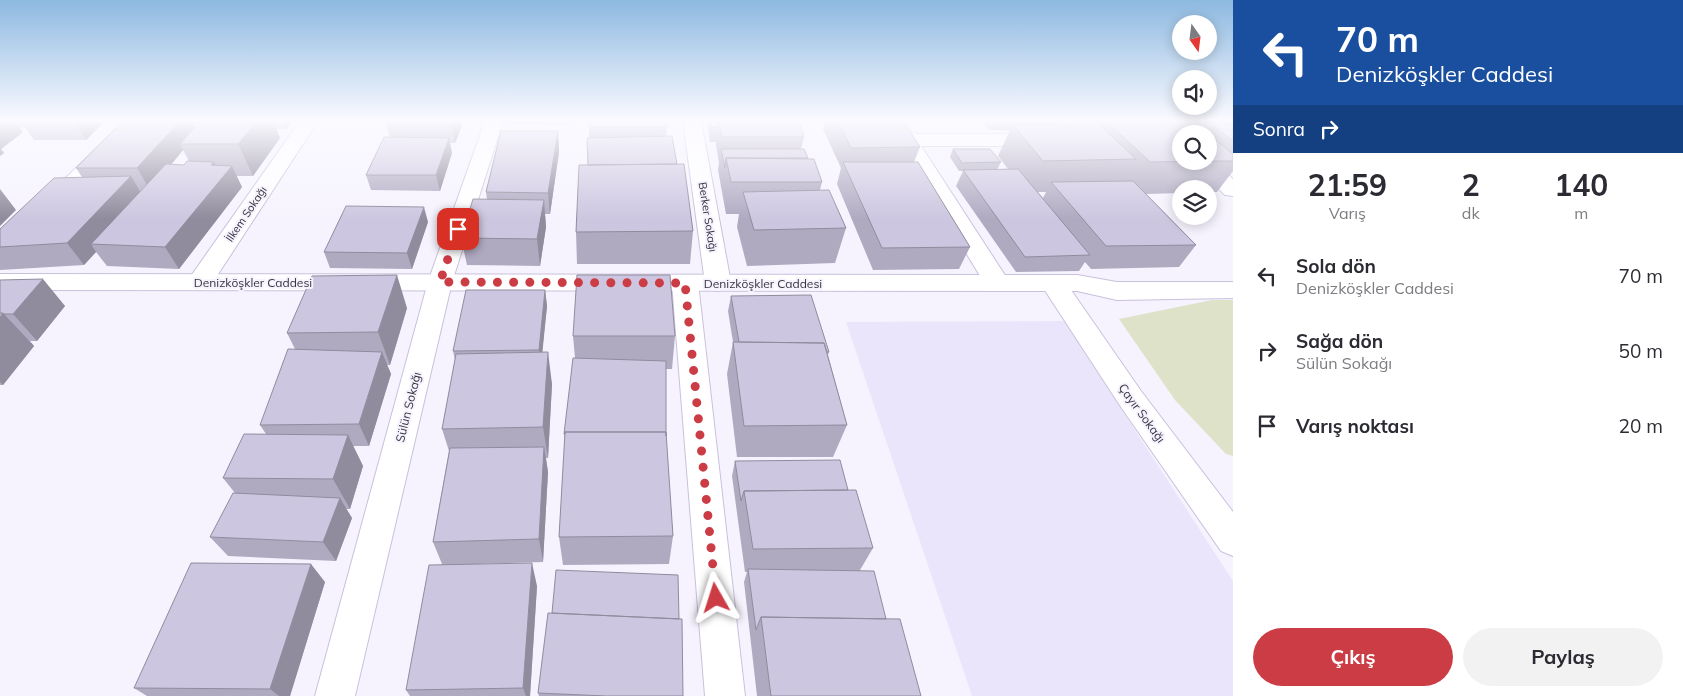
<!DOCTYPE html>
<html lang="tr">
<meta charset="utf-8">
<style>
:root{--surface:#fff;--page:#f2f2f3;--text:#2b2b33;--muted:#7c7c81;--accent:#cc3c45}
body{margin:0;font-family:Mulish,sans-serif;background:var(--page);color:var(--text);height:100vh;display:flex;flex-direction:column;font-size:19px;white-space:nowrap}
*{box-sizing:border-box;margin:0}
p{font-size:16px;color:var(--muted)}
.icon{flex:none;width:28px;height:28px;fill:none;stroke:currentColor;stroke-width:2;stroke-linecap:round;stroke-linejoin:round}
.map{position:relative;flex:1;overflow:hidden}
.sheet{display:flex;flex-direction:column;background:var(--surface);width:450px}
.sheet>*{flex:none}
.top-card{background:#1a4fa0;color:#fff;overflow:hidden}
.needle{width:32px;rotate:166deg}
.tools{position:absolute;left:1172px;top:15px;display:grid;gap:10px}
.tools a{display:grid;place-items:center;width:45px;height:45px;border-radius:50%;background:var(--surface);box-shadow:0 2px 12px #0003;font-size:25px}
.pin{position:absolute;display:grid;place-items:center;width:42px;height:42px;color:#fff;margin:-21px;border-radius:10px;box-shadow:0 2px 8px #0006}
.me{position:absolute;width:55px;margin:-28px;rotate:354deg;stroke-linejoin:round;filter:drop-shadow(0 0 4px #0008)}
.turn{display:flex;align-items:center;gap:18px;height:105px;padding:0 20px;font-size:22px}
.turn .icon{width:65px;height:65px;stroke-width:2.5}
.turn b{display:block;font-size:35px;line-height:42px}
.then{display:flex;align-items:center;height:48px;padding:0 20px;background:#0003;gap:10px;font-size:19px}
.eta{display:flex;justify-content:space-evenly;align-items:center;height:85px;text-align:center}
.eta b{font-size:30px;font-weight:700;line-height:35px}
.button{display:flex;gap:10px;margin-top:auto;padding:10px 20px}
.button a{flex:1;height:58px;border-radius:30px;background:var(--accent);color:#fff;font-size:20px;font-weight:700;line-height:58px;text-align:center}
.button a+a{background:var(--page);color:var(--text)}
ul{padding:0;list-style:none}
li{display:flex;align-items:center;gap:15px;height:75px;padding:0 20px}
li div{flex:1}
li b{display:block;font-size:19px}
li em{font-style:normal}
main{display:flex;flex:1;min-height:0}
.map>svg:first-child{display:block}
.built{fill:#eae5fa}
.green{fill:#dee2c8}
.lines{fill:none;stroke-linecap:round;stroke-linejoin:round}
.minor-casing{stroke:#c8c1dc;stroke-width:2}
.tertiary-casing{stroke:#c8c1dc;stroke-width:2}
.minor{fill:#fff;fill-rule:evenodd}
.tertiary{fill:#fff;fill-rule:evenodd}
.wall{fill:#b0aac1;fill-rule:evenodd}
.shaded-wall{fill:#908b9d}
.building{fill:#cdc6e0;stroke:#908b9d}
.route{stroke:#cc3c45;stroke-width:9;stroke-dasharray:0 16.2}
.labels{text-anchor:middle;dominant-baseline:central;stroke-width:4;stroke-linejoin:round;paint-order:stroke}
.far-street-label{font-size:11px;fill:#37343f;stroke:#f6f3fe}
.street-label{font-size:12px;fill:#37343f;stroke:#f6f3fe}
</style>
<main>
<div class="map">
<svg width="1233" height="696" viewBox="0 0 1233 696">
<rect width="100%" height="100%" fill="#f6f3fe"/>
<path class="built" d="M 1064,321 L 1233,581 L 1233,696 L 972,696 L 846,322 Z"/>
<path class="green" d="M 1212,300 L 1233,300 L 1233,456 L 1226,454 L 1175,400 L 1119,319 Z"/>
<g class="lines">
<g class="minor-casing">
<path id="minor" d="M 124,121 L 144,121 L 8,261 L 0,264 L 0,242 Z
M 300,121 L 318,121 L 209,288 L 200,290 L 191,288 L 188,282 L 191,276 Z
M 485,121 L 503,121 L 452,282 L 355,696 L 315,696 L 428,282 Z
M 683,121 L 701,121 L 731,283 L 727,289 L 718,291 L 709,289 L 705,283 Z
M 886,121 L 904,121 L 913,134 L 1042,134 L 1049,136 L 1052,140 L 1049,144 L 1042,146 L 921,146 L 1010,283 L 1006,289 L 997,291 L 988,289 Z
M 1209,158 L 1233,179 L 1233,196 L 1225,195 L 1190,161 L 1209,161 Z
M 685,275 L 694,277 L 698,283 L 745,696 L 705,696 L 672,283 L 676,277 Z
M 1053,275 L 1062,277 L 1141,391 L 1233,512 L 1233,556 L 1221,551 L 1121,407 L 1044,289 L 1040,283 L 1044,277 Z"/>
</g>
<g class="tertiary-casing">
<path id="tertiary" d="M 0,274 L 1077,275 L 1117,282 L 1233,282 L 1233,298 L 1117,300 L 1077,291 L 0,290 Z"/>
</g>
<use href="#minor" class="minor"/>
<use href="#tertiary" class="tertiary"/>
</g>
<path class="wall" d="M 0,121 L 105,121 L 86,140 L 34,140 L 25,127 L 19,127 L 23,132 L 1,149 L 4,153 L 0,156 Z
M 123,121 L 292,121 L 286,129 L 276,129 L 280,138 L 253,176 L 236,176 L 242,187 L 179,269 L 107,266 L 96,252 L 84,265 L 0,270 L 0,229 L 82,177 L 76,168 ZM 193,124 L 198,124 L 195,127 ZM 183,150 L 189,161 L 184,165 L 171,165 Z
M 385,121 L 463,121 L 461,122 L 462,126 L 455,143 L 450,143 L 452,153 L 440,191 L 371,190 L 366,175 L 390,137 Z
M 507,121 L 570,121 L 569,125 L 507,124 Z
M 589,121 L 667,127 L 666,136 L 677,164 L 693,231 L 690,264 L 577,264 L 576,232 L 588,165 L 589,138 Z
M 707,121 L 799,121 L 804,137 L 801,149 L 822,182 L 820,190 L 846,228 L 835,263 L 747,266 L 737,227 L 739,214 L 726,214 L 718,170 L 719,163 L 716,145 L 716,142 L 710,142 Z
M 825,121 L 903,121 L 920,147 L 914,162 L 970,247 L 959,269 L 873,270 L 837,184 L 841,168 L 823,129 Z
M 981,121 L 1059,121 L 1057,124 L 1091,124 L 1088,121 L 1233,121 L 1233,171 L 1217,192 L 1209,192 L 1209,189 L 1181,189 L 1181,193 L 1146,194 L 1196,245 L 1179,267 L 1091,269 L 1085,262 L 1079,271 L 1016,272 L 956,186 L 963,171 L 959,171 L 950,157 L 953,149 L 1001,162 L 997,170 L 1008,169 L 998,156 L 1010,130 L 989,130 ZM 1181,134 L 1209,134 L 1209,161 ZM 1038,192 L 1046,192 L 1043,198 Z
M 558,131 L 559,152 L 550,214 L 545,214 L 546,227 L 540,266 L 467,265 L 461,238 L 487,200 L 486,192 Z
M 428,222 L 412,269 L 330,268 L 324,252 Z
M 0,280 L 65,306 L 37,341 L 30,341 L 34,346 L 3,385 L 0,385 Z
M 545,290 L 547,306 L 542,352 L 552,384 L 548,458 L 546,458 L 548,472 L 543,562 L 478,564 L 537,586 L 530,696 L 410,696 L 406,690 L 442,564 L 433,542 L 449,451 L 442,429 L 455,360 L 453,351 Z
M 731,296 L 829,352 L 828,355 L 847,425 L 833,457 L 737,457 L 727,374 L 733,342 L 728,311 Z
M 407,308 L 390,365 L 387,365 L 391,374 L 369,446 L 353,446 L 363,466 L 350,509 L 346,509 L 352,518 L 336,561 L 228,556 L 210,537 L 235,493 L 223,478 L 266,434 L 260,425 L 295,349 L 287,333 Z
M 573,336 L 675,336 L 672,369 L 666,369 L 666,436 L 673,536 L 669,564 L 563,565 L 559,537 L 565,440 L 564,434 L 575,358 Z
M 735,461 L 848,490 L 873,548 L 860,570 L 886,619 L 921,696 L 757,696 L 744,582 L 747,572 L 745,572 L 732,476 Z
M 325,582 L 290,696 L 147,696 L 134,688 Z
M 679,619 L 683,696 L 539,696 L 538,693 Z"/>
<path class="shaded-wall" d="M 0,121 L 16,121 L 23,132 L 1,149 L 4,153 L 0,156 Z
M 74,121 L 105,121 L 86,140 Z
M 180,121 L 191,121 L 198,134 L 180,144 L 183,150 L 150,190 L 137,168 Z
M 257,121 L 273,121 L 280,138 L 253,176 L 238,144 Z
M 283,121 L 292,121 L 286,129 Z
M 451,121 L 461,121 L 462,126 L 455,143 Z
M 558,131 L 559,152 L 550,214 L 548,193 Z
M 449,138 L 452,153 L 440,191 L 436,175 Z
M 214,162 L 222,178 L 232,166 L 242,187 L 179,269 L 165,247 L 211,165 Z
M 131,176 L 144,198 L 91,244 L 96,252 L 84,265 L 67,243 Z
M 0,189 L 16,210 L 0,226 Z
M 544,200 L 546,227 L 540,266 L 537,239 Z
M 424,207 L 428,222 L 412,269 L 407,253 Z
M 397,275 L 407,308 L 390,365 L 378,332 Z
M 43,279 L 65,306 L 37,341 L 13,314 Z
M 545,290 L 547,306 L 541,366 L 539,350 Z
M 3,313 L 34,346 L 3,385 L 0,382 L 0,317 Z
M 382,352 L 391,374 L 369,446 L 359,424 Z
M 548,352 L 552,384 L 548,458 L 543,427 Z
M 348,435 L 363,466 L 350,509 L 333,479 Z
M 544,447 L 548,472 L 543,562 L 539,539 Z
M 340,498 L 352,518 L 336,561 L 323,542 Z
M 532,563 L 537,586 L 530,696 L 526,696 L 523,688 Z
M 311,564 L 325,582 L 290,696 L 279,696 L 270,689 Z"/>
<path class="building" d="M 123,121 L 180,121 L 137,168 L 76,168 Z
M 200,121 L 257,121 L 238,144 L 180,144 Z
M 589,121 L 666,121 L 667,127 L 589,127 Z
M 711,121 L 719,121 L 718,127 L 712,127 Z
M 719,121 L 799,121 L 804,137 L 722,137 Z
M 838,121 L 903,121 L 920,147 L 851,148 Z
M 1106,121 L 1192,121 L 1207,134 L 1181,134 L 1181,161 L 1201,161 L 1150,162 Z
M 1099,124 L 1136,159 L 1043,161 L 1013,125 Z
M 1212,124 L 1233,124 L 1233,141 Z
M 501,131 L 558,131 L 548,193 L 486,192 Z
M 1209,135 L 1233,154 L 1233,161 L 1209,161 Z
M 672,136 L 677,164 L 588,165 L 587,138 Z
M 384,137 L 449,138 L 436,175 L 366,175 Z
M 721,149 L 804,149 L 808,158 L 726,158 L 725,168 Z
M 953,149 L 990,149 L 1001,162 L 962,163 Z
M 726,158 L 814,159 L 822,182 L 731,182 Z
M 187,161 L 214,162 L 211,165 L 232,166 L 165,247 L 91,244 L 166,164 L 184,165 Z
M 843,162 L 918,162 L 970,247 L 882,248 Z
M 684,164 L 693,231 L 576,232 L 579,165 Z
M 1018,169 L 1090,255 L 1025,257 L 963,170 Z
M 131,176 L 67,243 L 0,247 L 0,229 L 54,178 Z
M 1133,181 L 1196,245 L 1106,246 L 1051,182 Z
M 829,190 L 846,228 L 754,230 L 743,192 Z
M 473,199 L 544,200 L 537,239 L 461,238 Z
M 346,206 L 424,207 L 407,253 L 324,252 Z
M 397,275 L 378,332 L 287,333 L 312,276 Z
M 577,275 L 670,275 L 675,336 L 573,336 Z
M 43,279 L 13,314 L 4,314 L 3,313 L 0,313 L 0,280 Z
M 466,290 L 545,290 L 539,350 L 453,351 Z
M 811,295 L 829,352 L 827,352 L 824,343 L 739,342 L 731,296 Z
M 733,342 L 824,343 L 847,425 L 744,426 Z
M 288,349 L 382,352 L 359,424 L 260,425 Z
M 548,352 L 543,427 L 442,429 L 456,354 Z
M 573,358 L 666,361 L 666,436 L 666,432 L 565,432 L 565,434 L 564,434 Z
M 565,432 L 666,432 L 673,536 L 559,537 Z
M 244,434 L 348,435 L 333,479 L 223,478 Z
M 544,447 L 539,539 L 433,542 L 450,448 Z
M 840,460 L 848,490 L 744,491 L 741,501 L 735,461 Z
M 856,490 L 873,548 L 753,549 L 744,491 Z
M 233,493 L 340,498 L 323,542 L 210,537 Z
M 191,563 L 311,564 L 270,689 L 134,688 Z
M 532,563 L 523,688 L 406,690 L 429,565 Z
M 748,569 L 874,571 L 886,619 L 761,617 L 756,630 Z
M 556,570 L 678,575 L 679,619 L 552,613 Z
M 548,613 L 682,619 L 683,696 L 606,696 L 538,693 Z
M 761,617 L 900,619 L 921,696 L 771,696 Z"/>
<linearGradient id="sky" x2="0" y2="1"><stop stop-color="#8db9e1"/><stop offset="0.55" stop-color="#fbfaff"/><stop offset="1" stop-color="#fbfaff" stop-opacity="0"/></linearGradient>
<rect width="1233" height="219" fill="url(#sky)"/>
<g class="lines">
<path class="route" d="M 458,229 L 440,282 L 685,283 L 716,598"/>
</g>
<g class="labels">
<g class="far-street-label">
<text transform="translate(246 214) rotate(-56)">İlkem Sokağı</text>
<text transform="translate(708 217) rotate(81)">Berker Sokağı</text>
</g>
<g class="street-label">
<text x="253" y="282">Denizköşkler Caddesi</text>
<text x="763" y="283">Denizköşkler Caddesi</text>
<text transform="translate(408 407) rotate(-76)">Sülün Sokağı</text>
<text transform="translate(1142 413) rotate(54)">Çayır Sokağı</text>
</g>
</g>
</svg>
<div class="tools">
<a><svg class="needle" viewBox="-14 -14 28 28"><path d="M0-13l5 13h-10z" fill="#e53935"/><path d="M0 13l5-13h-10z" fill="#7c7c81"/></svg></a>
<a><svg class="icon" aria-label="sound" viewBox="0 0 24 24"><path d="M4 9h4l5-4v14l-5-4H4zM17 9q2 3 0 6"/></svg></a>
<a><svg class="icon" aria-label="search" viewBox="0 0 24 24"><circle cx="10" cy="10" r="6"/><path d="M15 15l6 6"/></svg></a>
<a><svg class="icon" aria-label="layers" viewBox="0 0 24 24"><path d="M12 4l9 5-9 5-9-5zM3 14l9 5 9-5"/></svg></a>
</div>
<div class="pin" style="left:458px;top:229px;background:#d93025"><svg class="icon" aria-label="arrive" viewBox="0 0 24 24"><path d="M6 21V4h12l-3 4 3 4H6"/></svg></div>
<svg class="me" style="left:716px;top:598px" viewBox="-20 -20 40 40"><path d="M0-17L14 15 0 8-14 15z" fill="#cc3c45" stroke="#fff" stroke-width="4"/></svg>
</div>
<section class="sheet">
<div class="top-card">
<div class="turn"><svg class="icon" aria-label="left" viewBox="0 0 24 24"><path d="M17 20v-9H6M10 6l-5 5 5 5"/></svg><div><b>70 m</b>Denizköşkler Caddesi</div></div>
<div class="then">Sonra<svg class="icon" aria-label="right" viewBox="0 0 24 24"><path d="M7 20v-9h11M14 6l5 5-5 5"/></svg></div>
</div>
<div class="eta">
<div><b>21:59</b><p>Varış</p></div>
<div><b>2</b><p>dk</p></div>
<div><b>140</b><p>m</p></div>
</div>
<ul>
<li><svg class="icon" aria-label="left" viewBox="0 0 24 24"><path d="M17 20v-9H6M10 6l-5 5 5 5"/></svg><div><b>Sola dön</b><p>Denizköşkler Caddesi</p></div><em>70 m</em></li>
<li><svg class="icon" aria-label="right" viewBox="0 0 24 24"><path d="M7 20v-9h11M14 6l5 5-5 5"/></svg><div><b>Sağa dön</b><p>Sülün Sokağı</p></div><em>50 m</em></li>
<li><svg class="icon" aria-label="arrive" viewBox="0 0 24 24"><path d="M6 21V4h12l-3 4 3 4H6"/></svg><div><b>Varış noktası</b></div><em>20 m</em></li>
</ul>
<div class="button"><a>Çıkış</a><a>Paylaş</a></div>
</section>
</main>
